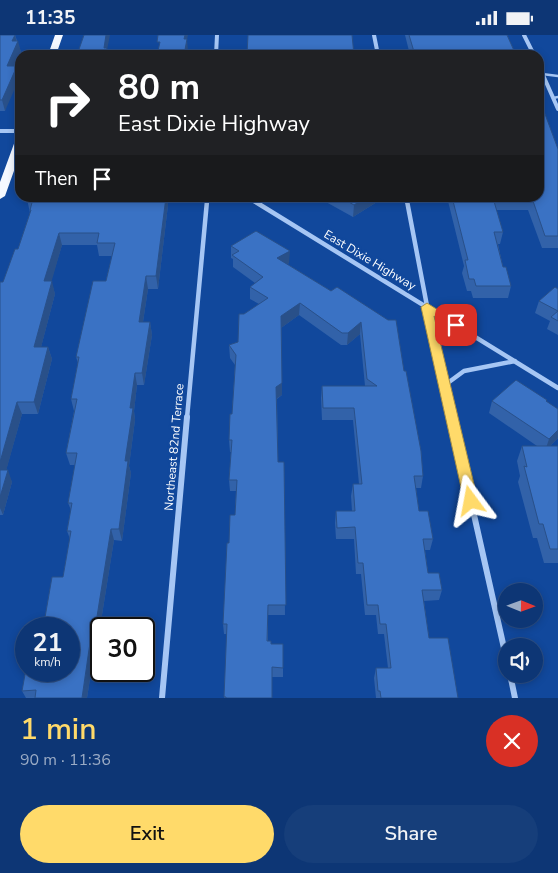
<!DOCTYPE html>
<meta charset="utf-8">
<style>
:root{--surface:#0d3675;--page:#163e7a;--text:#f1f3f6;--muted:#9aabc5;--line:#2d5087;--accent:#ffda6a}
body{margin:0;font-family:"Nunito Sans",sans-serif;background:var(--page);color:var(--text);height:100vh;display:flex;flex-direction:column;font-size:19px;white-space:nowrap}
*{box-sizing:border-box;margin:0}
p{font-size:16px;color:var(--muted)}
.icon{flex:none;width:28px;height:28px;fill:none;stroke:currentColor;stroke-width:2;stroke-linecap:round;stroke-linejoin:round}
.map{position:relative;height:663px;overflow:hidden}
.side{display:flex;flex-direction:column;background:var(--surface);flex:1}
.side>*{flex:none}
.guide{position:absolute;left:15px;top:15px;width:529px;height:152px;border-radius:15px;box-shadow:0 2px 8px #0003,0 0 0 1px var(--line);background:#202124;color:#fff;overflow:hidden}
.needle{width:32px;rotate:91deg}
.controls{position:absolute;left:498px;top:548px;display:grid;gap:10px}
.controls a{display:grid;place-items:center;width:45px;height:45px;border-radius:50%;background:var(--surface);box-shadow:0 2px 8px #0003,0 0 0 1px var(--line);font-size:25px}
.speed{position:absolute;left:15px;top:582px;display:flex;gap:10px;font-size:25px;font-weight:700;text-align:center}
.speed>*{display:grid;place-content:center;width:65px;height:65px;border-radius:50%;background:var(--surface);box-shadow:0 2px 8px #0003,0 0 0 1px var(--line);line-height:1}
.speed small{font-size:12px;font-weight:400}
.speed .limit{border:2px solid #111;border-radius:8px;background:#fff;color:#111}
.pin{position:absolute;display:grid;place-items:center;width:42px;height:42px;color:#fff;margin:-21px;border-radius:10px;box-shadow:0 2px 8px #0006}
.me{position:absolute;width:55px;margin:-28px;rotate:347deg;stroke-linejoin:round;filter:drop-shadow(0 0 4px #0008)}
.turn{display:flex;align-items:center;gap:18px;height:105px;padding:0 20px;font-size:22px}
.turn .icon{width:65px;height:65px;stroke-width:2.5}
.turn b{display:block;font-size:35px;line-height:42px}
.then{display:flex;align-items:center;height:48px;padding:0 20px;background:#0003;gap:10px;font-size:19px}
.round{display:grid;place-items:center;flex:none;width:52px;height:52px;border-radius:26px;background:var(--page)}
.head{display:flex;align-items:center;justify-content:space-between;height:85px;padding:0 20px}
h1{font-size:30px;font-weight:600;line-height:38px;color:var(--accent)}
.cta{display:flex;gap:10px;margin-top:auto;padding:10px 20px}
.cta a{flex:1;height:58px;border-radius:30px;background:var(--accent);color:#111;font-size:20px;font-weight:600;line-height:58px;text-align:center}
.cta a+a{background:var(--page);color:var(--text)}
.status{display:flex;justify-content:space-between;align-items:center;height:35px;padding:0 25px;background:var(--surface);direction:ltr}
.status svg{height:14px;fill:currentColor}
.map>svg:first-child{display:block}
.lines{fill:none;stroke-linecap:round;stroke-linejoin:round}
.lane{stroke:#a6c6f4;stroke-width:2.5}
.street-far2{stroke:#a6c6f4;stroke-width:4}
.street-far1{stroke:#a6c6f4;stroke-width:4.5}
.street{stroke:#a6c6f4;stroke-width:6}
.primary{fill:#f4f8ff;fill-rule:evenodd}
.wall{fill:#3262a9}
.shaded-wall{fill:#295089}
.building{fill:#3a72c4;stroke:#295089}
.route{fill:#ffda6a;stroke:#a68e45}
.labels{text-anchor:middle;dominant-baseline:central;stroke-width:5;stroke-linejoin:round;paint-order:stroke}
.street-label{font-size:12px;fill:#fff;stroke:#11489c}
</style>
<div class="status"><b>11:35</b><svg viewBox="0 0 49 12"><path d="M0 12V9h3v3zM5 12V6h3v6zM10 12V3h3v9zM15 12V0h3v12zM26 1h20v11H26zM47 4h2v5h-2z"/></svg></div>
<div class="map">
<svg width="558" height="663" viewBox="0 0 558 663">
<rect width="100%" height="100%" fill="#11489c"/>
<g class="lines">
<path class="lane" d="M 542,39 L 558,41
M 553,63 L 558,62"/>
<path class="street-far2" d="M 374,0 L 378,20
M 524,0 L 534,20
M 216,20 L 217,0
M 539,31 L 558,74
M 0,96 L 20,96
M 248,162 L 256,167
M 406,162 L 407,167
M 207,167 L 207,162"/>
<path class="street-far1" d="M 254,166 L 558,353
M 407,166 L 427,271 L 452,383
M 445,350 L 464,336 L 515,326
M 187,383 L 207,166"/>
<path class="street" d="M 452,382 L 506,622
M 510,639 L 515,663
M 162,663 L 187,382"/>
<path class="primary" d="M 55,0 L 63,0 L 56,20 L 48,20 Z
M 20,103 L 20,119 L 5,161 L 0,164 L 0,147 L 15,106 Z"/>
</g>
<path class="wall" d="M 0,0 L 15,0 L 21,17 L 14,31 L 5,76 L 0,76 Z
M 405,0 L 507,0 L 516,20 L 410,20 Z
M 558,114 L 558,213 L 542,213 L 528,175 L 496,175 L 503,197 L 500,209 L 498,209 L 503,232 L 511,251 L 508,263 L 473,263 L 471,256 L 467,256 L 462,238 L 464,231 L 447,162 L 539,162 Z
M 28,162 L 167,162 L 168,170 L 158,254 L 148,254 L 143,287 L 150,287 L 152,300 L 144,350 L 137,350 L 134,376 L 135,385 L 129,431 L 131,438 L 122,506 L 114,505 L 98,605 L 96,605 L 87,663 L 26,663 L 22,656 L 69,636 L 63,542 L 70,504 L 67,496 L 71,475 L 68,468 L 75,430 L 70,430 L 66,418 L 74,376 L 71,364 L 78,328 L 76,322 L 106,246 L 112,221 L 99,221 L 97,210 L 62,210 L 51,246 L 55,259 L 41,312 L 48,312 L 52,324 L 38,379 L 22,379 L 6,435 L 12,447 L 3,480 L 0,480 L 0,247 L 3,247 L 18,214 L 30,178 L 27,164 Z
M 317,162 L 377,162 L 377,167 L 353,182 Z
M 231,211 L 289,228 L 287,229 L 331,256 L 337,252 L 404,336 L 423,441 L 421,453 L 416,453 L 419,476 L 433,504 L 430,515 L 425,515 L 428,538 L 442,555 L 439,565 L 424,566 L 429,603 L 458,663 L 376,663 L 374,643 L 376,633 L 388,633 L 384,599 L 378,599 L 376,580 L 365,580 L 361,539 L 356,539 L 354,504 L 336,504 L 335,488 L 336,476 L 352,476 L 351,461 L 353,449 L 359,449 L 353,385 L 322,385 L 321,363 L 322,351 L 365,351 L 360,299 L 347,310 L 341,310 L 299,280 L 281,293 L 282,360 L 277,364 L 278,427 L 284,427 L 285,580 L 268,580 L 268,606 L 271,609 L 283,609 L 283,642 L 272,642 L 272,663 L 224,663 L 227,599 L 224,599 L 223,589 L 229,508 L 235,480 L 236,456 L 230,456 L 229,445 L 231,417 L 230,417 L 229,405 L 232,379 L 235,330 L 230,323 L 229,310 L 238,307 L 244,279 L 259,269 L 250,264 L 250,252 L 255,248 L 233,232 L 233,224 L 231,223 Z
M 558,254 L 558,300 L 547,294 L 550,286 L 535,278 L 539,266 Z
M 492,366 L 546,367 L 558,374 L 558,403 L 550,411 L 558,411 L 558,528 L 544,528 L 537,503 L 533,503 L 518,447 L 520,441 L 517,426 L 522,411 L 537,411 L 489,378 Z"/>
<path class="shaded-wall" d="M 15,0 L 17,8 L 18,6 L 21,17 L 10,42 L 7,31 L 12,6 Z
M 106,0 L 110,0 L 107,15 L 108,20 L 105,20 L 104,13 Z
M 185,0 L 188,0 L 187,5 L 188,15 L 187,20 L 184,20 L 184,4 Z
M 17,31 L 20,42 L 5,76 L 2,65 Z
M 166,162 L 167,162 L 168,170 L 158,254 L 156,241 Z
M 366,162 L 377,162 L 377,167 L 353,182 L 354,170 Z
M 59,198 L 62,210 L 48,259 L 44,246 Z
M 290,216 L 289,228 L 277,235 L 277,223 Z
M 146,241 L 148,254 L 141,300 L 139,287 Z
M 52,246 L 55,259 L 38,324 L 34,312 Z
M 300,268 L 299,280 L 281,293 L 281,281 Z
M 150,287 L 152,300 L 144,350 L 142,338 Z
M 361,287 L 360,299 L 347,310 L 348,298 Z
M 48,312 L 52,324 L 38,379 L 34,367 Z
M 135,338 L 137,350 L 134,376 L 135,385 L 129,431 L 131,438 L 122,506 L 119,494 L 130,373 Z
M 282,348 L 282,360 L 276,364 L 276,352 Z
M 17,367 L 22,379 L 3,447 L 0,440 L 0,427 Z
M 558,395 L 558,403 L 545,416 L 549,404 Z
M 8,435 L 12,447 L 3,480 L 0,473 L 0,462 Z
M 111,494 L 114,505 L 98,605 L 95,594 Z
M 92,594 L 96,605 L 87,663 L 82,663 Z"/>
<path class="building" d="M 0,0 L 15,0 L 12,6 L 18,6 L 7,31 L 17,31 L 2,65 L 0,65 Z
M 84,0 L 106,0 L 104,13 L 107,13 L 105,20 L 77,20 Z
M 158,0 L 185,0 L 184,4 L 187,4 L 184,20 L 157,20 L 160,7 L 157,7 Z
M 248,0 L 352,0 L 354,20 L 247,20 Z
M 409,0 L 507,0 L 516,20 L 415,20 Z
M 539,66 L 545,79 L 558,114 L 558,201 L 545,201 L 532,163 L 493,163 L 503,197 L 494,197 L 503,232 L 506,232 L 511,251 L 476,251 L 474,244 L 469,244 L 465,225 L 468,225 L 452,162 L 539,162 Z
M 28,162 L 166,162 L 156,241 L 146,241 L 139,287 L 150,287 L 142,338 L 135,338 L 130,373 L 133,373 L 125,426 L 128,426 L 119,494 L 111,494 L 95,594 L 92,594 L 82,663 L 35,663 L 36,655 L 22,656 L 26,634 L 26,636 L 69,636 L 69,594 L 43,594 L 52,542 L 63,542 L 71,496 L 67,496 L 72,468 L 68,468 L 77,418 L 66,418 L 77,364 L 71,364 L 79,322 L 76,322 L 93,246 L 106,246 L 115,208 L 97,208 L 99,198 L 59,198 L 44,246 L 52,246 L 34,312 L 48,312 L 34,367 L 17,367 L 0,427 L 0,247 L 3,247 L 15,214 L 18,214 L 31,175 L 30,175 L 33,164 L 27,164 Z
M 340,162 L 366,162 L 354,170 Z
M 256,196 L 290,216 L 277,223 L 331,256 L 337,252 L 388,285 L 396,285 L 404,336 L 406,336 L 421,416 L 423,441 L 414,441 L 419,476 L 428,476 L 433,504 L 423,504 L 428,538 L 439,538 L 442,555 L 422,555 L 429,603 L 448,603 L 458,663 L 381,663 L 380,656 L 378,656 L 376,633 L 391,633 L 386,589 L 380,589 L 378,570 L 367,570 L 363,528 L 358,528 L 355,492 L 337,493 L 336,476 L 355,476 L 353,449 L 362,449 L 354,373 L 323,373 L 322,351 L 377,351 L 367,344 L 361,287 L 348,298 L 342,298 L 300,268 L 281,281 L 282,348 L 276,352 L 278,427 L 284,427 L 286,570 L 268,570 L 267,606 L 271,606 L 271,609 L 283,609 L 283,633 L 272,632 L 272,663 L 226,663 L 226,662 L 224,662 L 227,589 L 223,589 L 227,508 L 229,508 L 230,480 L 235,480 L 237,445 L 229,445 L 232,405 L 229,405 L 230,379 L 232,379 L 236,320 L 229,310 L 238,307 L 239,279 L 244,279 L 268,263 L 250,252 L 263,242 L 232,220 L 239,216 L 231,211 Z
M 555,252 L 558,254 L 558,286 L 551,282 L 558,276 L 539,266 Z
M 516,345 L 547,365 L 546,366 L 558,374 L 558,395 L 549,404 L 492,366 Z
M 522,411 L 558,411 L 558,514 L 550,514 L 543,489 L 539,489 L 524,431 L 527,432 Z
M 0,435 L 8,435 L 0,462 Z"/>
<path class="route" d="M 427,268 L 462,290 L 460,292 L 452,292 L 434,281 L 478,466 L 476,470 L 471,472 L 466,470 L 464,466 L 421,272 Z"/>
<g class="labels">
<g class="street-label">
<text transform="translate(370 225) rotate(31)">East Dixie Highway</text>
<text transform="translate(174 412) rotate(-85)">Northeast 82nd Terrace</text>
</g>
</g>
</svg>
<div class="controls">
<a><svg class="needle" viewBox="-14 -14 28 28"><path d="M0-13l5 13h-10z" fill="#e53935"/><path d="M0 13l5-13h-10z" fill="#9aabc5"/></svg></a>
<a><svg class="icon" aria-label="sound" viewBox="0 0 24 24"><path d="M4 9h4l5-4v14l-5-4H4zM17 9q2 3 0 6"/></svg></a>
</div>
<div class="speed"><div>21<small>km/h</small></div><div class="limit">30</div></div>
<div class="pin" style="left:456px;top:290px;background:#d93025"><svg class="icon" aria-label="arrive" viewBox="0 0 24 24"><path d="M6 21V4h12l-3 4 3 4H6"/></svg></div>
<svg class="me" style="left:471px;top:466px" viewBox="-20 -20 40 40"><path d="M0-17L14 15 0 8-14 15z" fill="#ffda6a" stroke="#fff" stroke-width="4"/></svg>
<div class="guide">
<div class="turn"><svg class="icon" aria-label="right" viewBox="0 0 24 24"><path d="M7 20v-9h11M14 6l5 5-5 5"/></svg><div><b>80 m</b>East Dixie Highway</div></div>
<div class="then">Then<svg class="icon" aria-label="arrive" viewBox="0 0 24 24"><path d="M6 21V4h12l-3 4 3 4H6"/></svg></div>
</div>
</div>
<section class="side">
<div class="head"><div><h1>1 min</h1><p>90 m · 11:36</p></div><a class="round" style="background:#d93025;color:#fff"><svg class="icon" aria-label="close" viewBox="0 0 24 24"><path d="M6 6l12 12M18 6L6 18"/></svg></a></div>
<div class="cta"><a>Exit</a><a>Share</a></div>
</section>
